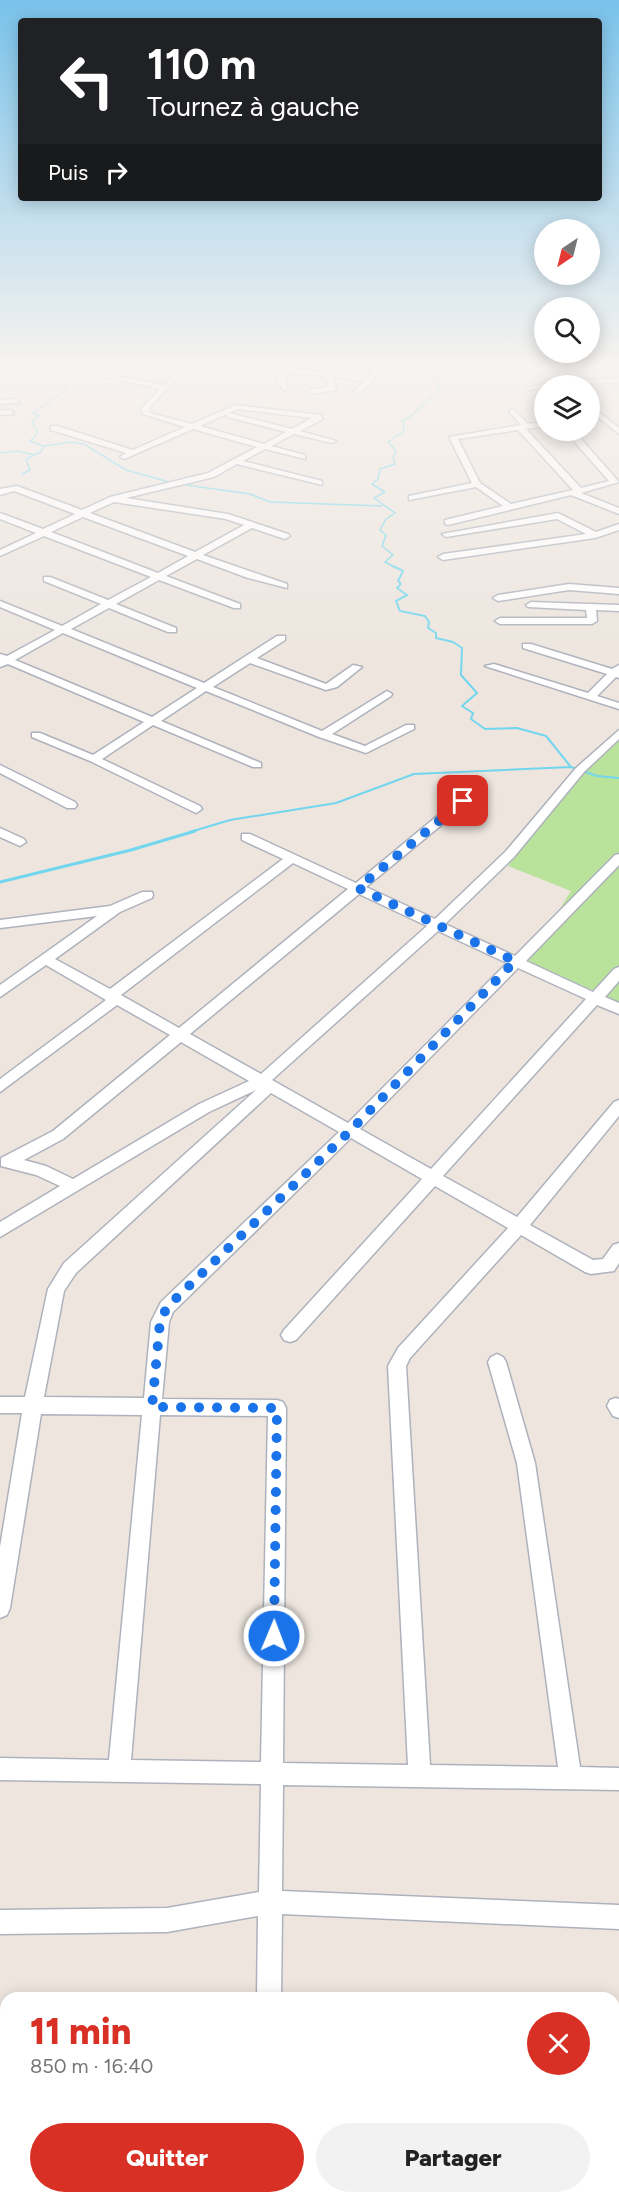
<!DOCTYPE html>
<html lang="fr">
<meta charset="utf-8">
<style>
:root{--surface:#fff;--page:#f2f2f2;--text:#222;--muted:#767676;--accent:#d93025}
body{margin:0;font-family:Figtree,sans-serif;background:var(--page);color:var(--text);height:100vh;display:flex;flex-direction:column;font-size:22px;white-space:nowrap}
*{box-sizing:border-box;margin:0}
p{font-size:20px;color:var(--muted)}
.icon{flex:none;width:33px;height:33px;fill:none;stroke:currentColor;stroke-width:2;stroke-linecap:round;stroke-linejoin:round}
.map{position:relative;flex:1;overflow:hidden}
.sheet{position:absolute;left:0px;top:1992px;width:620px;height:212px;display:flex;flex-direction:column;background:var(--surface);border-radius:18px 18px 0 0;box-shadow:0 3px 15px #0003}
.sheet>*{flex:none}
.top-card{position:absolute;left:18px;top:18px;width:584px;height:183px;border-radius:6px;box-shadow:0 3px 15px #0003;background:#202124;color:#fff;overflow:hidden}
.needle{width:39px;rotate:215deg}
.controls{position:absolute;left:534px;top:219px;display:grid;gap:12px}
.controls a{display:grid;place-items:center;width:66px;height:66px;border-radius:50%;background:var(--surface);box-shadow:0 3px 15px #0003;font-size:30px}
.pin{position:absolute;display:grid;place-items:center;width:51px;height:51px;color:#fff;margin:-26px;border-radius:12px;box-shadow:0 3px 9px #0006}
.me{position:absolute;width:66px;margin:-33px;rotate:1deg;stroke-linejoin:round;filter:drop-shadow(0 0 4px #0008)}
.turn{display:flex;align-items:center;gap:21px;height:126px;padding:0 30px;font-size:27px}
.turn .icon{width:78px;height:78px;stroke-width:2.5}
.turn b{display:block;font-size:42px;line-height:51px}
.then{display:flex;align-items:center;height:57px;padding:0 30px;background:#0003;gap:12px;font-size:22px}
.round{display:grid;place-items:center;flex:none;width:63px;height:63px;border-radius:32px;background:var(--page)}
.overview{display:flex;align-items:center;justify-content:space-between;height:102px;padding:0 30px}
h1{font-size:36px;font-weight:800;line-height:45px;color:var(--accent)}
.button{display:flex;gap:12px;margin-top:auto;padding:12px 30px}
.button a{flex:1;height:69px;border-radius:36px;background:var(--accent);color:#fff;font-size:24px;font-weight:800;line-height:69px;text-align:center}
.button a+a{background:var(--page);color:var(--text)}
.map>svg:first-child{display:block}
.green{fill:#b9e39b}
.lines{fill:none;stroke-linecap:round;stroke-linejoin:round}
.stream-far2{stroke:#72d6ee;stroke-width:1.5}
.stream-far1{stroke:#72d6ee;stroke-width:2}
.stream{stroke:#72d6ee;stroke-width:3}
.minor-casing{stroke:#aeb2bc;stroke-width:3}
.minor{fill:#fff;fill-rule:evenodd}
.route{stroke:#1a73e8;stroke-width:10;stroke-dasharray:0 18}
</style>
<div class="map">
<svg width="619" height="2203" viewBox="0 0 619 2203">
<rect width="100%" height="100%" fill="#ede5de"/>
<path class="green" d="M 615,740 L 619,740 L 619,1002 L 528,961 L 571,891 L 508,866 L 566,789 Z"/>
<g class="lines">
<path class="stream-far2" d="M 68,363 L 63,376 L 67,389 L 33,413 L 39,416 L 32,422 L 38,433 L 30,441 L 44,446 L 70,442 L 84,444 L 126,470 L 173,483
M 0,453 L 18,451 L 34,455
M 22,474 L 30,470 L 26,459 L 41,452 L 43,447
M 186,485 L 250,494 L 270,502 L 382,506
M 396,568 L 385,562 L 393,555 L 382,546 L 386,535 L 380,530 L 386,519 L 395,513 L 374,498 L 385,492 L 372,484 L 378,479 L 380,469 L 395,464 L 393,458 L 396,451 L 388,442 L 404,431 L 403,421 C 418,413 426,400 440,389 L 438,382 L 431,379 L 450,371 L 445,363"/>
<path class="stream-far1" d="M 393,566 L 403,571 L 398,581 L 401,584 L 397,588 L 407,595 L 396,601 L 400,611 L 425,616 L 429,622 L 428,628 L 436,633 L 436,638 L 453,642 L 462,648 L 461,675 L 477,693 L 462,706 L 473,713 L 471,719 L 485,729 L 517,728 L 546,736 L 571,767
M 190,832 L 230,820 L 336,803 L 414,774 L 571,767 L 597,776 L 619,778"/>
<path class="stream" d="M 0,882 L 131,850 L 195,831"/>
<g class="minor-casing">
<path id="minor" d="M 31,363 L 39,363 L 39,366 L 32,368 Z
M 131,363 L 146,363 L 179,371 L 186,363 L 194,363 L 152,404 L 149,409 L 150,413 L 192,424 L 236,405 L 320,415 L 323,419 L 300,431 L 336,441 L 332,443 L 294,434 L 271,446 L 305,455 L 305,459 L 265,449 L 243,461 L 322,481 L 322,485 L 237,464 L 214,477 L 126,498 L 228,514 L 288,534 L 290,536 L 285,539 L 252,528 L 203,555 L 287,584 L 287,588 L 248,578 L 197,559 L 166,576 L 240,604 L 240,608 L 234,608 L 159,580 L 116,604 L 176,628 L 176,632 L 168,632 L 109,608 L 71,629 L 204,683 L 277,636 L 285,636 L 285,640 L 257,658 L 326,684 L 353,665 L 362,667 L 337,687 L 326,690 L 250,663 L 213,687 L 322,731 L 387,691 L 392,694 L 391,696 L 332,734 L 365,746 L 406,725 L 414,725 L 414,729 L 366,753 L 319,737 L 206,691 L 161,721 L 261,763 L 261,767 L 253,767 L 153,725 L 102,759 L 200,806 L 202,809 L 196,813 L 90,761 L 32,737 L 32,733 L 40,733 L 93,755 L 144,722 L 8,664 L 0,667 L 0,654 L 7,656 L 55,630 L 0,607 L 0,601 L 62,626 L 101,604 L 44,581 L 44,577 L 50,577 L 108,600 L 151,577 L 44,536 L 0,556 L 0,550 L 36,533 L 0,519 L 0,513 L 43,529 L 75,514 L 14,491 L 0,495 L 0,489 L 17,486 L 82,510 L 110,497 L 208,473 L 257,447 L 193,429 L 124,459 L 120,457 L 126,453 L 51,430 L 51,426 L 57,426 L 133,450 L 185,427 L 143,414 L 141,409 L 160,389 L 100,376 L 104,374 L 164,385 L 175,374 ZM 237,409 L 312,418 L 292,429 L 229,413 ZM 227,414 L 227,417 L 286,432 L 264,444 L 200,426 ZM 114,502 L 226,519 L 244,525 L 195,552 L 90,513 ZM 83,517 L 188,556 L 158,573 L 51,532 ZM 63,633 L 197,688 L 152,717 L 15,660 Z
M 216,363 L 285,368 L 287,363 L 294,363 L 292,369 L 326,372 L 334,363 L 341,363 L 334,373 L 368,377 L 375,363 L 382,363 L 373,381 L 358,394 L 354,392 L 364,381 L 333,377 L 336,390 L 310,394 L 307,390 L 329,387 L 325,376 L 290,373 L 285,382 L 288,389 L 284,391 L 277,382 L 283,372 Z
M 619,364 L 619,368 L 534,372 L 530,370 L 534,368 Z
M 619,378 L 619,382 L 544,386 L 544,388 L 529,390 L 525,388 L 544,384 Z
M 16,399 L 19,403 L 0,404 L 0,400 Z
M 590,405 L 619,428 L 619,434 L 590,411 Z
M 513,409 L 528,424 L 544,422 L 544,426 L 526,429 L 581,488 L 609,481 L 564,430 L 573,430 L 619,482 L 581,493 L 619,508 L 619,514 L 571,495 L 448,525 L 445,524 L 445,520 L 503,506 L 476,487 L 409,500 L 409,496 L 472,483 L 449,437 L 521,425 L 509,411 ZM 518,430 L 573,490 L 511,504 L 480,483 L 458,439 Z
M 11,410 L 14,414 L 0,415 L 0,411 Z
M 558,513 L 596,532 L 619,524 L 619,530 L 595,538 L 443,560 L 438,557 L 443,554 L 586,534 L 557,519 L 446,537 L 442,534 Z
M 569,584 L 619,588 L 619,594 L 569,590 L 498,601 L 493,598 L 498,595 Z
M 531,602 L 619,605 L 619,611 L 596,610 L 597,621 L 592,624 L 500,624 L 495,621 L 500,618 L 587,618 L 586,610 L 528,607 L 526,605 Z
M 523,644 L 531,644 L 612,669 L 619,665 L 619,678 L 616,677 L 597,696 L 619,703 L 619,709 L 485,666 L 494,664 L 588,693 L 607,674 L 523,648 Z
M 619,730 L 619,739 L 584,772 L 514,857 L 445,924 L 515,956 L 615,855 L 619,854 L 619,865 L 526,961 L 593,992 L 614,969 L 619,967 L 619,981 L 605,997 L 619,1003 L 619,1014 L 597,1005 L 443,1176 L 517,1217 L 614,1102 L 619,1100 L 619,1116 L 530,1225 L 593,1260 L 603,1259 L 613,1245 L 619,1243 L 619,1263 L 614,1271 L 591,1274 L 585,1272 L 521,1235 L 410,1358 L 406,1366 L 430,1765 L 558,1767 L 517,1463 L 488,1362 L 491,1357 L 497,1354 L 503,1357 L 506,1362 L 535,1463 L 580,1767 L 619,1768 L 619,1790 L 283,1785 L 282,1891 L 619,1905 L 619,1929 L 282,1914 L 281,1998 L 257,1998 L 258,1916 L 167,1932 L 0,1934 L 0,1910 L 167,1908 L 259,1892 L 261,1784 L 0,1780 L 0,1758 L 109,1760 L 142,1415 L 41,1414 L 10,1608 L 7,1615 L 0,1618 L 0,1547 L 22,1413 L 0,1413 L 0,1397 L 25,1397 L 48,1289 L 64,1263 L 256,1090 L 209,1112 L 0,1237 L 0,1222 L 60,1186 L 36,1175 L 1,1166 L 1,1158 L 53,1131 L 170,1035 L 117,1005 L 0,1092 L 0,1079 L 106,1000 L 46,965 L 0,997 L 0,985 L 97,916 L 0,928 L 0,920 L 110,906 L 142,892 L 152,892 L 153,895 L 152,898 L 120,912 L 55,959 L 110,989 L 283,859 L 242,840 L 242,834 L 250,834 L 356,883 L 459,798 L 467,798 L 467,804 L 366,887 L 435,919 L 506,851 L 576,768 ZM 293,863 L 348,889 L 179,1028 L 121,995 ZM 359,894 L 427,926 L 261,1074 L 190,1034 ZM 438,931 L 507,963 L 348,1123 L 272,1080 ZM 518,968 L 586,999 L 431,1169 L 360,1129 ZM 181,1042 L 249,1081 L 199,1104 L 73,1179 L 46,1166 L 24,1160 L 63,1139 ZM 271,1093 L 339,1132 L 161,1302 L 151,1322 L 144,1398 L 44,1397 L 64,1291 L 76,1273 ZM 351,1138 L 422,1179 L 284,1330 L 281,1335 L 284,1340 L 290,1342 L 296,1340 L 435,1186 L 508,1228 L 398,1348 L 388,1366 L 408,1765 L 283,1763 L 286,1408 L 283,1402 L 277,1400 L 162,1399 L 169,1322 L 173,1312 ZM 160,1415 L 268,1416 L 261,1762 L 131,1760 Z
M 0,765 L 75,802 L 77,805 L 75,808 L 67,808 L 0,773 Z
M 0,828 L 24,839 L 26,842 L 20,846 L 0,837 Z
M 616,1398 L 619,1399 L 619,1418 L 613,1416 L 607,1406 L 610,1400 Z
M 0,2097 L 6,2097 L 6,2123 L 0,2123 Z
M 614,2109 L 619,2109 L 619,2135 L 614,2135 Z
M 254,2198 L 280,2198 L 280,2203 L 254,2203 Z"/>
</g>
<use href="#minor" class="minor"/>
</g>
<linearGradient id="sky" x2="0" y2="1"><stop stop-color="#79c2ea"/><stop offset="0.54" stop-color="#f7f3f0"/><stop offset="1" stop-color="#f7f3f0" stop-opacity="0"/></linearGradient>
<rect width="619" height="672" fill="url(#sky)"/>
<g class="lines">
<path class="route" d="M 274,1636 L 277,1408 L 152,1407 L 160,1322 L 167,1307 L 350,1131 L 515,961 L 358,888 L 463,801"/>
</g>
</svg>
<div class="controls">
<a><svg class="needle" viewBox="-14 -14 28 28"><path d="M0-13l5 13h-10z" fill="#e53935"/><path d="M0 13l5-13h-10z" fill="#767676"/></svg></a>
<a><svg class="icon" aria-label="search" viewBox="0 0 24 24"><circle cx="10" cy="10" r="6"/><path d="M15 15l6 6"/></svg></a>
<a><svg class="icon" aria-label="layers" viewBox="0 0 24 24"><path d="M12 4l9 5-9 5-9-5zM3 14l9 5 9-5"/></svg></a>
</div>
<div class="pin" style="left:463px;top:801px;background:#d93025"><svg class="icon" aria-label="arrive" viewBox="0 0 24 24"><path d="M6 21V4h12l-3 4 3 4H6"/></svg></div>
<svg class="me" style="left:274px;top:1636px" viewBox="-20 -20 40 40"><circle r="17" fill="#1a73e8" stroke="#fff" stroke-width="3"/><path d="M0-11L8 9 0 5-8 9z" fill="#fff"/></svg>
<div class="top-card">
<div class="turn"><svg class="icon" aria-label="left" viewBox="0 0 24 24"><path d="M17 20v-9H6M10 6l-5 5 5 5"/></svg><div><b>110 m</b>Tournez à gauche</div></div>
<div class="then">Puis<svg class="icon" aria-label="right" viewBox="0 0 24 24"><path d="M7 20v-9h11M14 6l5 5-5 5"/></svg></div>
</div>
<section class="sheet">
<div class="overview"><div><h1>11 min</h1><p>850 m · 16:40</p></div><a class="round" style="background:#d93025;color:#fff"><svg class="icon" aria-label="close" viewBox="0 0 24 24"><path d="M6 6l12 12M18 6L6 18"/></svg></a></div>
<div class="button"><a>Quitter</a><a>Partager</a></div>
</section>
</div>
